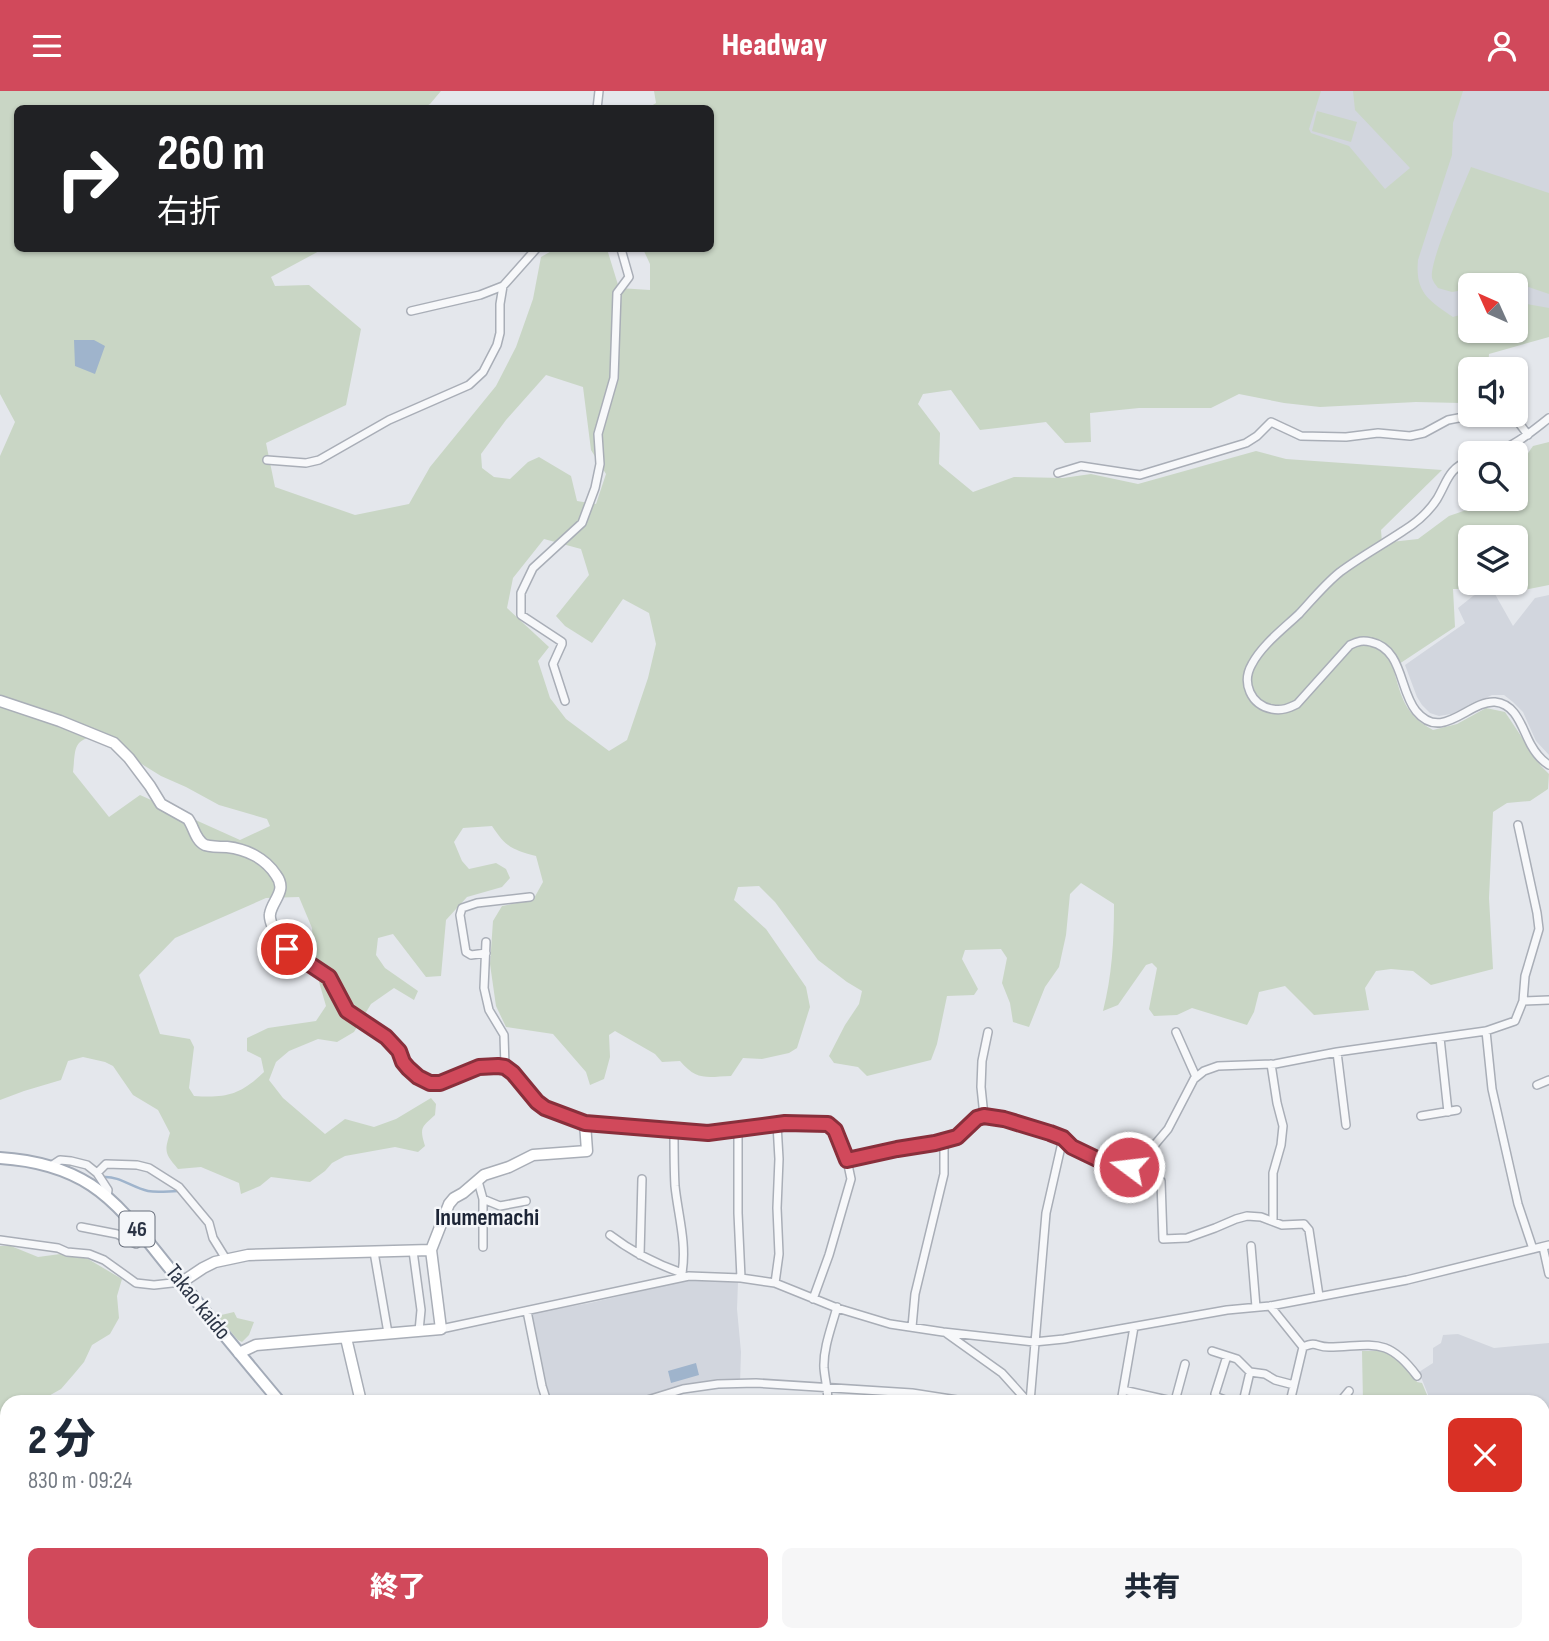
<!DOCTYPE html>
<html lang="ja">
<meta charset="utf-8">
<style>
:root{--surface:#fff;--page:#f6f6f7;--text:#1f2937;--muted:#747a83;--accent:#d1495b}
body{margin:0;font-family:"Sofia Sans Condensed","Noto Sans JP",sans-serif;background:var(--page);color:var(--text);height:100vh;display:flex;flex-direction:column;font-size:26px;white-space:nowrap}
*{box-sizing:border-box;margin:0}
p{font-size:23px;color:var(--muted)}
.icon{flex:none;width:38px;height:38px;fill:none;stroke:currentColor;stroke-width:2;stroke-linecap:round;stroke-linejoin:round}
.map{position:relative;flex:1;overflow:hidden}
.side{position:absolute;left:0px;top:1304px;width:1550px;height:247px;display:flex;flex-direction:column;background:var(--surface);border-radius:21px 21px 0 0;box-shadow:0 2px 5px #0004}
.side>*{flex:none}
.banner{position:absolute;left:14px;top:14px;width:700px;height:147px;border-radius:10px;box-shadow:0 2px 5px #0004;background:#202124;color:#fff;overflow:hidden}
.needle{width:46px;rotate:315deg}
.fabs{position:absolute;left:1458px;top:182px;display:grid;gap:14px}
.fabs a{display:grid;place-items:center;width:70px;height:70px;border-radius:10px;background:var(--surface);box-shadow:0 2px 5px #0004;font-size:35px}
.pin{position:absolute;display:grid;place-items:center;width:60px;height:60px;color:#fff;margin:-30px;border:4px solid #fff;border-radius:50%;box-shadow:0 2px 7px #0007}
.me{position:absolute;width:77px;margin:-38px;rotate:285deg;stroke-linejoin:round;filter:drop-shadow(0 0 5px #0008)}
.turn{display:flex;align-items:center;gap:24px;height:147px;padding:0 28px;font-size:32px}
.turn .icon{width:91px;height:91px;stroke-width:2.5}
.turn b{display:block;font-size:49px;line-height:60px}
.round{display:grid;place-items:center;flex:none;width:74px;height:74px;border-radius:10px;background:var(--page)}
.summary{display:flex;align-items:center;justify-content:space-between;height:119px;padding:0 28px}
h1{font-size:42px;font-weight:800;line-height:52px}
.cta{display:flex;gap:14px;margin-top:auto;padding:14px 28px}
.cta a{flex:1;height:80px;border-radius:10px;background:var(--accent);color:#fff;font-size:28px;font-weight:800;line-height:80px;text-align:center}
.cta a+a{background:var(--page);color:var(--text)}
header{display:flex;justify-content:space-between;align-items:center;height:91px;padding:0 28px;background:var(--accent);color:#fff;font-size:32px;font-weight:800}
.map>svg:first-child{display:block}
.built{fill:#d2d6de}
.green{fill:#c9d6c5;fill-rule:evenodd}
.water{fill:#9fb4cc}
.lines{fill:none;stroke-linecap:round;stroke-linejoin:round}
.stream{stroke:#9fb4cc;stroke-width:2.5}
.river{stroke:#9fb4cc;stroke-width:14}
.street-casing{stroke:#a9aeb7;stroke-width:10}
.secondary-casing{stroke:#a9aeb7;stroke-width:13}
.primary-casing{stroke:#a3abb8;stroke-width:14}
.street{stroke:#f7f8fa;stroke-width:7}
.secondary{stroke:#fff;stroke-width:10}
.primary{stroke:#fff;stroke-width:10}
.route-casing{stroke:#882f3b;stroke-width:18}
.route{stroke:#d1495b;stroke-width:12}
.labels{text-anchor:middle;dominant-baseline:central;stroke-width:5;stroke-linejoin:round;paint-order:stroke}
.shield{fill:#f4f6f9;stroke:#676e7b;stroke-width:2}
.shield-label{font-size:21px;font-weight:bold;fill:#2b3445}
.street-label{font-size:23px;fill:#2b3445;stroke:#f4f6f9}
.neighbourhood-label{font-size:24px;font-weight:bold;fill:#1d2536;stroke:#f4f6f9}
</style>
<header><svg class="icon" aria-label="menu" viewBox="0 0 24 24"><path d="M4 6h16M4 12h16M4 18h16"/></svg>Headway<svg class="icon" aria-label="person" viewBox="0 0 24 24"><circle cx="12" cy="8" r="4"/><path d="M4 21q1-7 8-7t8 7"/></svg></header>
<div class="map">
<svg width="1549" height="1550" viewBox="0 0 1549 1550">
<rect width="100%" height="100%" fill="#e4e7ec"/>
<path class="built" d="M 1287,0 L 1549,0 L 1549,221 L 1516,214 L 1516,194 L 1470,194 L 1470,225 L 1452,230 L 1324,119 Z
M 1491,496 L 1513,535 L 1535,507 L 1549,504 L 1549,664 L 1536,650 L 1523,621 L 1513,611 L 1504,604 L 1492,604 L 1451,623 L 1439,625 L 1430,622 L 1422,614 L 1417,606 L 1405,574 L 1465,532 L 1458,517 L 1473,505 Z
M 693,1188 L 738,1191 L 737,1218 L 741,1261 L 740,1293 L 718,1293 L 641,1311 L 547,1311 L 528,1223 L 590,1212 Z
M 1458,1243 L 1494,1257 L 1549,1252 L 1549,1387 L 1544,1386 L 1544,1311 L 1431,1311 L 1419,1281 L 1433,1272 L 1433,1257 L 1441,1252 L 1443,1244 Z
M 361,1544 L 475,1544 L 481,1550 L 389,1550 L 363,1545 Z
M 501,1544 L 609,1544 L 589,1550 L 508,1550 Z"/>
<path class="green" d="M 0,0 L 441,0 L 430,13 L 421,18 L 18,18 L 18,158 L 323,158 L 271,186 L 275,195 L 309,194 L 361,238 L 346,314 L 266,352 L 275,396 L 355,424 L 409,413 L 430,376 L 496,295 L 516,256 L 533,208 L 541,166 L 555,158 L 607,158 L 619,197 L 650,199 L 650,173 L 643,158 L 710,158 L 710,18 L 648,17 L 656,12 L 654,0 L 1321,0 L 1309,38 L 1311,42 L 1349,55 L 1385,98 L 1410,77 L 1355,19 L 1353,0 L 1463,0 L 1453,32 L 1452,64 L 1418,169 C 1415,201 1428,209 1453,226 L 1470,221 L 1470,240 L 1516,240 L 1516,211 L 1549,217 L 1549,246 L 1489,263 L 1488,278 L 1470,278 L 1470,305 L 1461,312 L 1416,311 L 1320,316 L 1284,312 L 1239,303 L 1211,317 L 1139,317 L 1090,322 L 1091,351 L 1065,352 L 1046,331 L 980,339 L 951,299 L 923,303 L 918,313 L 940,342 L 939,373 L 973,401 L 1014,386 L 1063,387 L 1091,383 L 1138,393 L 1256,360 L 1286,368 L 1442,379 L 1381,439 L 1382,452 L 1418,448 L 1449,425 L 1498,408 L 1516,408 L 1516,401 L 1524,398 L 1517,378 L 1533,355 L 1549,351 L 1549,494 L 1504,503 L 1501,492 L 1516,492 L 1516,446 L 1470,446 L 1470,492 L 1491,492 L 1476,498 L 1453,498 L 1455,536 L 1393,577 C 1402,607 1404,623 1433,639 L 1457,633 L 1486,617 L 1505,621 L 1541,675 L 1549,683 L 1548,698 L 1530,710 L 1507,712 L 1493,721 L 1489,807 L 1493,878 L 1431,894 L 1413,880 L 1391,878 L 1376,880 L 1365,897 L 1369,919 L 1314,924 L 1285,895 L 1259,901 L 1254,921 L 1247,934 L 1192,917 L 1177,924 L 1154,925 L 1149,918 L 1157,877 L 1152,872 L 1146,874 L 1118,914 L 1103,920 C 1112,885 1114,850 1114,813 L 1081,792 L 1070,803 L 1066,844 L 1059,876 L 1045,896 L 1029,936 L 1013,931 L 1010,912 L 1002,892 L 1007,867 L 1001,858 L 965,859 L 962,868 L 978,898 L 974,904 L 947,905 L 937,953 L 931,969 L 867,985 L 858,976 L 834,972 L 829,965 L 845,934 L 859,913 L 862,900 L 847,891 L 818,869 L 775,811 L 759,795 L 738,796 L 734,809 L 766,838 L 806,896 L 810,916 L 797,957 L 789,962 L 762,968 L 743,967 L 731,985 C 706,986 697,990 680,970 L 662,971 L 655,963 L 615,940 L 609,944 L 610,966 L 604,988 L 590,994 L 586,981 L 553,943 L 506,936 L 496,915 L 490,873 L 493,830 L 502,815 L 533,809 L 543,791 L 536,765 C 511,758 506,756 492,735 L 463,737 L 454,751 L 462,770 L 469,778 L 496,772 L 506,778 L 510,787 L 502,796 L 467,806 L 446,829 L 441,885 L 426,886 L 393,843 L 378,847 L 376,864 L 385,877 L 418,900 L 414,909 L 394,897 L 371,913 L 354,941 L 337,951 L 318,948 L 289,960 L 276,971 L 269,989 L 283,1007 L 325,1043 L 345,1028 L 374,1036 L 396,1028 L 431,1007 L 436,1013 L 435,1024 C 422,1036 419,1036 425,1055 L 418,1061 L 395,1056 L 345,1065 L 332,1072 L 325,1080 L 310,1091 L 271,1086 L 260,1095 L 241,1103 L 239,1092 L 201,1076 L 178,1078 C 165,1063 164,1061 170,1042 L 158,1019 L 133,1004 L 113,975 L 105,971 L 83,966 L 68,970 L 61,989 L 24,1000 L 0,1009 L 0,365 L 15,331 L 0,303 ZM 546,284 L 583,296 L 591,359 L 606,383 L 596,413 L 577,410 L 571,385 L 539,366 L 528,371 L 510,388 L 494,386 L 482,377 L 481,363 L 506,329 ZM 544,448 L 581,458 L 589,484 L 556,525 L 565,535 L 592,552 L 623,508 L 649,522 L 656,553 L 648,587 L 627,649 L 609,660 L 566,628 L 550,607 L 538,570 L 549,556 L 507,517 L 513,487 ZM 101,642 L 127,664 L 161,685 L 186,696 L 219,714 L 267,728 L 270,735 L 240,749 L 140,704 L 109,726 L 73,681 C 76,652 73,651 101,642 ZM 299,806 L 312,837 L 315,877 L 326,915 L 316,930 L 268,937 L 247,947 L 247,960 L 261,967 L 264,981 C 240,1004 227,1007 194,1005 L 189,997 L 194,956 L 190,948 L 160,943 L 139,884 L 175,847 L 266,807 Z
M 1317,20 L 1357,31 L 1351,51 L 1312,40 Z
M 1471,76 L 1549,102 L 1549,203 L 1511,190 L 1490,194 L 1470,194 L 1470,198 L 1452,201 L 1438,197 C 1436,194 1433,191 1432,187 C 1429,170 1463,96 1471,76 Z
M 0,1155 L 11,1155 L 38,1166 L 68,1162 L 88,1168 L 122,1188 L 117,1205 L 119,1227 L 110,1243 L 92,1254 L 84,1271 L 74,1283 L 61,1298 L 38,1311 L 7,1311 L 7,1326 L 0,1327 Z
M 234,1221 L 237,1227 L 254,1231 L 249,1244 L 242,1251 L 238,1249 L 217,1225 Z
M 1362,1260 C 1371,1260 1382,1259 1390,1263 C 1402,1268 1412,1280 1417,1291 L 1422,1292 L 1430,1311 L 1363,1311 Z
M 1544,1387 L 1549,1388 L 1549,1474 L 1544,1472 Z"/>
<path class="water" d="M 74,249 L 94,249 L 105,255 L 95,283 L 75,275 Z
M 696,1272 L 699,1284 L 671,1292 L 668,1280 Z"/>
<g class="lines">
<path class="stream" d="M 104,1086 C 119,1085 133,1097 148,1100 C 158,1102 169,1100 178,1100
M 2,1378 L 7,1377"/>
<path class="river" d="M 1314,1544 L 1327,1550
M 309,1550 L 313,1544"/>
<g class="street-casing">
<path id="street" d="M 597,18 L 599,0
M 411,220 L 480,204 L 503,195 L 536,158
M 1513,324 L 1528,344
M 1493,362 C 1515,355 1531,341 1549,327
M 267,369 L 306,372 L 319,369 L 389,329 L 469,294 L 483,281 L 497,254 L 500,242 L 500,213 L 503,195
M 1470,369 C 1448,378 1448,389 1437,408 C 1428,422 1416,432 1403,440 C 1382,454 1360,466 1340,481 C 1325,493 1312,509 1299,523 C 1283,538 1262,554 1252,573 C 1241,592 1251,614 1272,618 C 1282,620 1289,617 1297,613 L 1350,554 C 1358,550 1363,549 1371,551 C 1403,558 1399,599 1416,620 C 1442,652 1469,609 1495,611 C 1517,613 1522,638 1531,654 C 1536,663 1541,669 1549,674
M 1058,382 L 1081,375 L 1140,384 L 1246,352 L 1257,345 L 1271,331 L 1301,345 L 1346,346 L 1378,342 L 1410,345 L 1424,342 L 1448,329 L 1474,324
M 565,610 L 553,573 L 562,553 L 562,551 L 521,524 L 521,502 L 533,477 L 582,432 L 595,397 L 600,373 L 598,343 L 614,287 L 617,202 L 629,186 L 621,158
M 1518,734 L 1537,822 L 1539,838 L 1525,885 L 1523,910
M 486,851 L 484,897 L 489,919 L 504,944 L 505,976
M 486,862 L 471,864 L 466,861 L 460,824 L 462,817 L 477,812 L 530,806
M 1486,940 L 1492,998 L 1518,1113 L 1533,1158
M 1176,941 L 1196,986
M 1440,947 L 1448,1021
M 1337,961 L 1346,1034
M 1271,973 L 1277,1012 L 1283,1035 L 1281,1054 L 1273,1082 L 1273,1130
M 1537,994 L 1549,989
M 984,1025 L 981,996 L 982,970 L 988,941
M 1421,1025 L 1457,1019
M 585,1032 L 708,1042 L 785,1032 L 828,1033 L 835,1039 L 847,1069 L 851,1088 L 829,1164 L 813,1208
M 738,1038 L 738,1122 L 741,1187
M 674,1040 C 674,1058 674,1077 675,1095 C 678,1124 687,1152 682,1182
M 847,1069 L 897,1058 L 935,1053 L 957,1046 L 977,1027 L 984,1025 L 1037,1038 L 1063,1047 L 1072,1056 L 1097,1068 L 1140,1079 L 1161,1090 L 1163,1148 L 1187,1147 L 1215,1137 L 1236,1128 L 1247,1125 L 1261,1126 L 1282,1134 L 1304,1133 L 1309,1139 L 1319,1205
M 51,1075 L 60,1069 L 71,1070 L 87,1074 L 97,1082 L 108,1099 L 107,1106
M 1140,1079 L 1146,1064 L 1168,1038 L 1194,988 L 1204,980 L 1218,975 L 1275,973 L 1337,961 L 1486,940 L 1515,930 L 1523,910 L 1549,909
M 97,1082 L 106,1073 L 137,1074 L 149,1077 L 179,1096 L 209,1132 L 213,1147 L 226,1168
M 478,1090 L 483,1108 L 483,1156
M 483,1108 L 500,1115 L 526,1110
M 81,1136 L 117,1143 L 136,1153 L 145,1147
M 610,1144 C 632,1161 656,1173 682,1182 L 683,1186
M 0,1149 L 58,1157 L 67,1161 L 89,1163 L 104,1169 L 136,1192 L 154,1194 L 181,1191
M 1251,1155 L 1256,1216
M 1543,1156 L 1549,1183
M 413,1160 L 421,1219 L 419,1240
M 374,1161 L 388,1242
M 640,1164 L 642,1088
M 775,1192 L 779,1163 L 777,1117 L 779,1068 L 777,1033
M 1270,1215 L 1303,1256 L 1290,1311
M 527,1220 L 542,1295 L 547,1311
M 912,1236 L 915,1203 L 944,1083 L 944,1050
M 441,1238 L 689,1185 L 741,1187 L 775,1192 L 837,1217 L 890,1233 L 943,1241 L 1034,1251 L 1064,1248 L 1227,1219 L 1270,1215 L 1407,1189 L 1549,1154
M 946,1242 L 1002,1282 L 1028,1311
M 1303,1256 C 1318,1250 1315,1256 1329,1256 C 1373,1255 1387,1245 1417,1285
M 1212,1260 L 1237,1268 L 1250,1281 L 1265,1283 L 1275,1289 L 1294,1294
M 1227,1265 L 1215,1303 L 1217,1306 L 1230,1311
M 1123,1299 L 1176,1311
M 1175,1310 L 1185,1273
M 641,1311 L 683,1298 L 718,1293 L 756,1292 L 912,1302 L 970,1311
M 828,1311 C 828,1299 825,1289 824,1277 C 823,1257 832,1235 837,1216
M 1030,1311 L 1046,1122 L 1063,1047
M 1121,1311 L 1134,1236
M 1243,1311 L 1250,1281
M 1340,1311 L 1349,1300
M 0,1384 L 7,1383
M 0,1422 L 7,1444
M 1544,1474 L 1547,1474
M 0,1521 L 7,1519
M 1544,1542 L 1547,1543
M 114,1544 L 116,1550
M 356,1544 L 363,1548 L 378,1550
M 639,1544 L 640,1550
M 972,1544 L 973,1550
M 1064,1544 L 1070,1550
M 1155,1544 L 1158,1550
M 1210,1544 L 1219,1550
M 143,1548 L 165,1544
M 209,1550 L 210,1544
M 269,1550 L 273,1544
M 718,1550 L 728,1549 L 732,1544
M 1026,1550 L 1037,1544
M 1194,1550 L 1197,1544"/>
</g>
<g class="secondary-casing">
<path id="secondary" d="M 0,610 L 60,630 L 114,652 L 129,667 L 150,695 L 161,713 L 188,728 C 194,736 195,749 205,754 C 212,756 220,756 227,756 C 246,758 265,767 276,784 C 288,800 272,809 270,823 C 269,828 272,834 274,839 C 283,862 307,869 325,883 C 337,893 337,909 347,920 C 351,925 359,927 365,931 C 373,935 380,941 387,946 C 407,964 403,985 435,993 C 456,989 474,973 497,975 C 520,976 526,1006 544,1017 C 556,1025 571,1028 585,1032 L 587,1060 L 533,1064 L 509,1076 L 484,1084 L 463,1102 L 454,1107 L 449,1113 L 431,1159 L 441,1238 L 256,1254 L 239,1262
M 182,1191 L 203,1177 L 215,1171 L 248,1164 L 431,1159
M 346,1247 L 361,1311
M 1287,1544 L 1301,1550"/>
</g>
<g class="primary-casing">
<path id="primary" d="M 0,1067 C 32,1069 63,1076 91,1094 C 123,1115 147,1150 171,1179 C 207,1223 243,1267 280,1311
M 490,1544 L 497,1550"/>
</g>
<use href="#street" class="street"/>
<use href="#secondary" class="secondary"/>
<use href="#primary" class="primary"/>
</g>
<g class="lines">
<g class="route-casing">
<path id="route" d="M 287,858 L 329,886 L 347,920 L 386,946 L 399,960 L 403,971 L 408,977 L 418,986 L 430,992 L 440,992 L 479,976 L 498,975 L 505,976 L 513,982 L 537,1011 L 545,1017 L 585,1032 L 708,1042 L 785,1032 L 828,1033 L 835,1039 L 847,1069 L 897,1058 L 935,1052 L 957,1046 L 977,1027 L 984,1025 L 1004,1028 L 1050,1042 L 1063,1047 L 1072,1056 L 1097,1068 L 1129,1076"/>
</g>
<use href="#route" class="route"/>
</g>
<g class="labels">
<rect class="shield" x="119.5" y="1120.5" width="35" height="35" rx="5"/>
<g class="shield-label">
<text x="137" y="1138">46</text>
</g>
<g class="street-label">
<text transform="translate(198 1211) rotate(51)">Takao kaido</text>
</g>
<g class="neighbourhood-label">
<text x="487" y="1126">Inumemachi</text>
</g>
</g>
</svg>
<div class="fabs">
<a><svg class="needle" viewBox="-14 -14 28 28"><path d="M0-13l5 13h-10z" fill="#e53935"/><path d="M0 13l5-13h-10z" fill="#747a83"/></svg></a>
<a><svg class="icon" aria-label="sound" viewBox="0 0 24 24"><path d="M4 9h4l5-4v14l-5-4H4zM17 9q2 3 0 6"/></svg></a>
<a><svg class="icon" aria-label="search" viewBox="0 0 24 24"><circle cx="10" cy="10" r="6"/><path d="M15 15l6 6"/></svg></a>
<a><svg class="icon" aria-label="layers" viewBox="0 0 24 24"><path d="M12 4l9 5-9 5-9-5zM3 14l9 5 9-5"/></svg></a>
</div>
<div class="pin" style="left:287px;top:858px;background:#d93025"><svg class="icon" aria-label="arrive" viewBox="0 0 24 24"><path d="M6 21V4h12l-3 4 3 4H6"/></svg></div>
<svg class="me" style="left:1129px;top:1076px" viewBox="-20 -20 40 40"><circle r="17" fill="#d1495b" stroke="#fff" stroke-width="3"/><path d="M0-11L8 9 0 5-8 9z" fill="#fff"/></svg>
<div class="banner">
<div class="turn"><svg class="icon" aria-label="right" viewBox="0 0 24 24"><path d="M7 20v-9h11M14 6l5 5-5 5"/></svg><div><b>260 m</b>右折</div></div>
</div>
<section class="side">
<div class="summary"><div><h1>2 分</h1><p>830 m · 09:24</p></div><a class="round" style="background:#d93025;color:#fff"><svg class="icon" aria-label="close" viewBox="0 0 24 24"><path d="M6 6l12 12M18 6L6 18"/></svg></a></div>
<div class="cta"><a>終了</a><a>共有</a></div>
</section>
</div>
